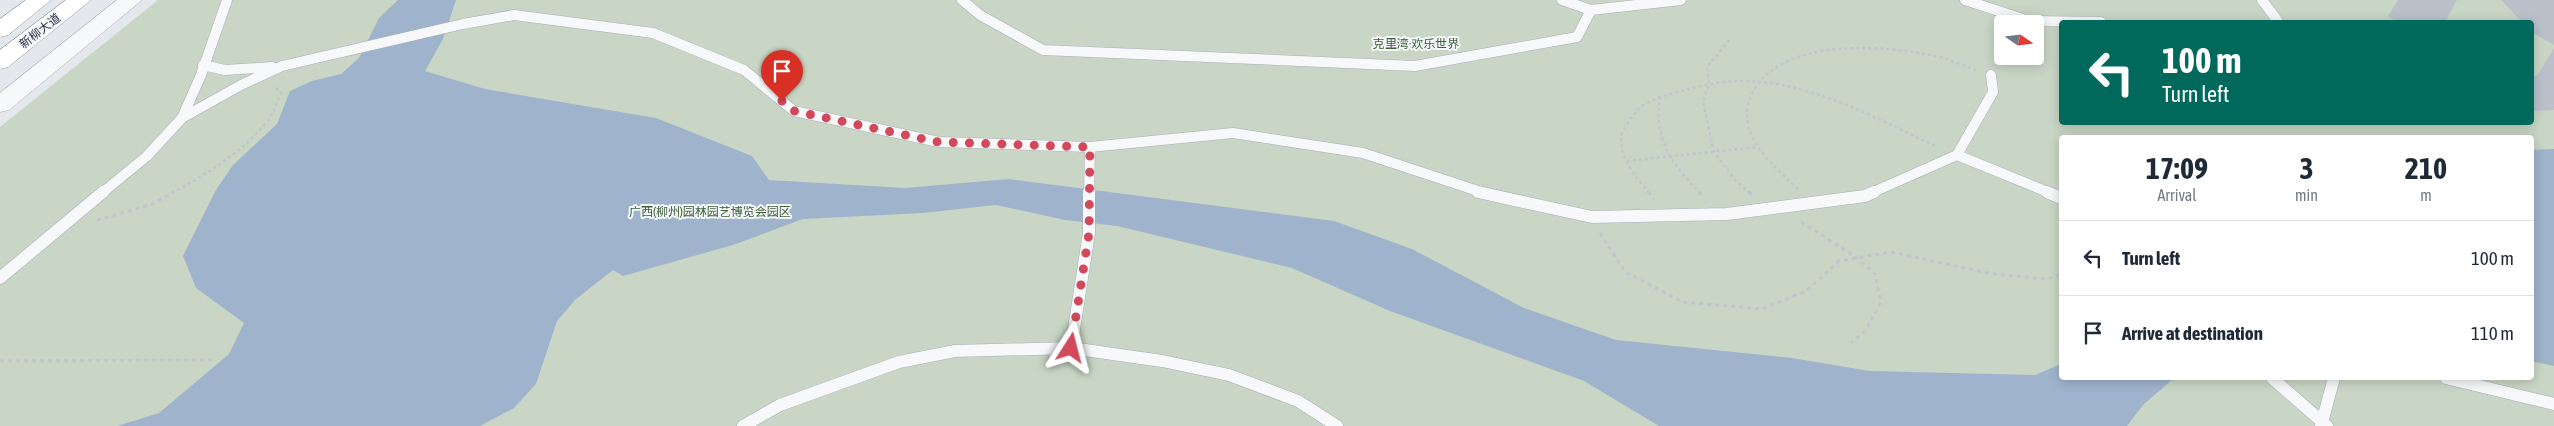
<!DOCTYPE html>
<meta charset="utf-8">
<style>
:root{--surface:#fff;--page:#f6f6f7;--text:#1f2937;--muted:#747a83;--line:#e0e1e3}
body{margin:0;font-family:"Asap Condensed","Noto Sans SC",sans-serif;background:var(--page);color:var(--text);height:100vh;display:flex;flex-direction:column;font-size:19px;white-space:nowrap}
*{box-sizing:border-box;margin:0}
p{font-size:16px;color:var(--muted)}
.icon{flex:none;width:28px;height:28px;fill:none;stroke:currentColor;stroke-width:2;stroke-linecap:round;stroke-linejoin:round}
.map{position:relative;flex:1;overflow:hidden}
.panel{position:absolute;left:2059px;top:135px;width:475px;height:245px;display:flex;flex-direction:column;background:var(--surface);border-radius:5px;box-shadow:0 2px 12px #0003}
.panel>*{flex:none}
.guide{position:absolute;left:2059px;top:20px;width:475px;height:105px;border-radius:5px;box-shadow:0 2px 12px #0003;background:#00695c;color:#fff;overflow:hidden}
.needle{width:32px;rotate:104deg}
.controls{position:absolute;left:1994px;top:15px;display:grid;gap:10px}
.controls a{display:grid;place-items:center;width:50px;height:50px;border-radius:5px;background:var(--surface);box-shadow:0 2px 12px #0003;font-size:25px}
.pin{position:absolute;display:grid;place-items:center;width:42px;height:42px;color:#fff;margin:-51px -21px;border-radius:50% 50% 50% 0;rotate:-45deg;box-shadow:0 0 5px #0007}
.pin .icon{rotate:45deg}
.me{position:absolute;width:55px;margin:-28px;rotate:9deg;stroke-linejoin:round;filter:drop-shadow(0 0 4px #0008)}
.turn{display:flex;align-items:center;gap:18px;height:105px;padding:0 20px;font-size:22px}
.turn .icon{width:65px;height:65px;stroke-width:2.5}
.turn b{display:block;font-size:35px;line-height:42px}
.eta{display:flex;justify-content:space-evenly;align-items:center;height:85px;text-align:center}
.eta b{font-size:30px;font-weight:700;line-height:35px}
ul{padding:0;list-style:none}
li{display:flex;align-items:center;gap:15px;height:75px;padding:0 20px;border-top:1px solid var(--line)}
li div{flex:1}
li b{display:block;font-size:19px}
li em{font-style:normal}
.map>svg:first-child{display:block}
.green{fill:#c9d6c5;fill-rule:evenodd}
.water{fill:#9fb4cc}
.building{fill:#bbc0ca}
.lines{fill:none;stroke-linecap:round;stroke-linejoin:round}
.service-far1-casing{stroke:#a9aeb7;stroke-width:11}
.service-casing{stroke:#a9aeb7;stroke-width:13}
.tertiary-casing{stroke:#a9aeb7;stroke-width:1}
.trunk-casing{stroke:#8b94a3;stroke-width:1}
.path-far1{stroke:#c2c5cb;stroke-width:2.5;stroke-dasharray:3 3;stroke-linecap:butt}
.path{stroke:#c2c5cb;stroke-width:3;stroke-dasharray:4 4;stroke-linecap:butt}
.service-far1{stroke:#f7f8fa;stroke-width:10}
.service{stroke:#f7f8fa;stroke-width:12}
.tertiary{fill:#f7f8fa;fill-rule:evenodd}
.trunk{fill:#fff;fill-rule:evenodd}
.route{stroke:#d1495b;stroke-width:9;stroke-dasharray:0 16.2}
.labels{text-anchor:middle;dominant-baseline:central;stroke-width:4;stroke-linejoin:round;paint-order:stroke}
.street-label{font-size:12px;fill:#2b3445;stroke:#f4f6f9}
.park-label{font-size:12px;fill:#3f6138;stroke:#f4f6f9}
</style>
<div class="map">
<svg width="2554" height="426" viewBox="0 0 2554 426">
<rect width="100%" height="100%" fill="#e4e7ec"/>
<path class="green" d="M 158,0 L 2554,0 L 2554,426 L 0,426 L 0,127 ZM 2061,22 L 2531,22 L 2531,122 L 2061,122 ZM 2002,24 L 2035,24 L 2035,56 L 2002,56 ZM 2061,138 L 2531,138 L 2531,378 L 2061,378 Z"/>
<path class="water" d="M 398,0 L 456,0 L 443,39 L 425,71 L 485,89 L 656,118 L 752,156 L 769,180 L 905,188 L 1009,179 L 1334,221 L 1412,249 L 1524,308 L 1616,340 L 1792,358 L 1870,371 L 2035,375 L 2061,364 L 2061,378 L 2174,378 L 2143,405 L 2127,426 L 1659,426 L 1584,381 L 1390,311 L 1292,268 L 1117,226 L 1065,220 L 996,205 L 923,213 L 803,219 L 733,245 L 623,276 L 613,270 L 575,300 L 557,321 L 536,384 L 514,408 L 480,426 L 117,426 L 159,413 L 229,354 L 244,323 L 196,288 L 183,256 L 216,190 L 233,165 L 277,124 L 290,91 L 312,81 L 341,74 L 359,58 L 379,18 Z
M 2554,149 L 2554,366 L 2531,361 L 2531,150 Z"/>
<path class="building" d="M 2398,0 L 2457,0 L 2445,22 L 2397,22 L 2388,16 Z
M 2501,0 L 2554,0 L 2554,45 L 2531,32 L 2531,22 L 2522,22 Z
M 2554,48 L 2554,110 L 2531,111 L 2531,75 L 2537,76 Z"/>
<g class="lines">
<g class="service-far1-casing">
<path id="service-far1" d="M 962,0 L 980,15 L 1043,50 L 1415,66 L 1577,37 L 1591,10
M 1562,0 L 1591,10 L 1681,0
M 1965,0 L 2029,21 L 2101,22
M 2262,0 L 2277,20 L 2276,22
M 203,65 L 225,70 L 272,67
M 182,118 L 201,75 L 227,0
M 1957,155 L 2050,193
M 102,193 L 147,156 L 182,118 L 241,85 L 282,66 L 463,24 L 514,15 L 653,33 L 744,70 L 794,111 L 939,142 L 1090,147 L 1233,133 L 1363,153 L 1484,193
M 1089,193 L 1090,147
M 1871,193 L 1957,155 L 1993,92 L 1991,75"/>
</g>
<g class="service-casing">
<path id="service" d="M 1478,192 L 1592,217 L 1727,214 L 1865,196 L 1874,192
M 2047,192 L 2061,198
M 0,278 L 103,192
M 1071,348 L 1089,233 L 1089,192
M 2272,378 L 2327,426
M 2446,378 L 2554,404
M 743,426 L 780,405 L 899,362 L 955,351 L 1071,348 L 1162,361 L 1229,375 L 1298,401 L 1337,426
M 2321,426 L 2334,378"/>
</g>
<g class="tertiary-casing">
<path id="tertiary" d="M 117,0 L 142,0 L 9,110 L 0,112 L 0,93 Z"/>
</g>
<g class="trunk-casing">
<path id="trunk" d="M 26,0 L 51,0 L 8,35 L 0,37 L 0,19 Z
M 66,0 L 91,0 L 8,67 L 0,69 L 0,50 Z"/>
</g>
<path class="path-far1" d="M 1729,40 L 1707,67 L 1709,84 L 1703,102 L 1714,152 L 1736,181 L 1750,193
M 1660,96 C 1653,139 1671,163 1700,193
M 1627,161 L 1757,147
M 1798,189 C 1771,163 1728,130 1756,87 C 1788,38 1884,45 1935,56 C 1950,59 1964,66 1978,71
M 172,193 C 205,175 252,147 272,114 C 276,107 278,99 281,92 L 274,86
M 1649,193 C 1636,178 1617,155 1622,133 C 1623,129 1628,124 1630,120 C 1640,102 1661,96 1681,91 C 1700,86 1720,81 1741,81 C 1811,81 1875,118 1937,147"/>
<path class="path" d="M 1648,192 L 1654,199
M 1699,192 L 1704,198
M 1749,192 L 1752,195
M 97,220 L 153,204 L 174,192
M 1801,222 L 1856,257 L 1875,274 L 1881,302 L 1866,330 L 1851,343
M 1600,233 L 1625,272 L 1683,302 L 1762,309 L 1806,291 L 1839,261 L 1891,252 L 1993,274 L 2047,279 L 2061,274
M 0,361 L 215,360"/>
<use href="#service-far1" class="service-far1"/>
<use href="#service" class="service"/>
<use href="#tertiary" class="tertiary"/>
<use href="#trunk" class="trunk"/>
</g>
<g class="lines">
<path class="route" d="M 782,101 L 794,111 L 938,142 L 1090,147 L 1089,233 L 1071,348"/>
</g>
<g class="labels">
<g class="street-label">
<text transform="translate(40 31) rotate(-38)">新柳大道</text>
</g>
<g class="park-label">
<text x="1416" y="44">克里湾·欢乐世界</text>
<text x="710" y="212">广西(柳州)园林园艺博览会园区</text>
</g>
</g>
</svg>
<div class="controls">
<a><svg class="needle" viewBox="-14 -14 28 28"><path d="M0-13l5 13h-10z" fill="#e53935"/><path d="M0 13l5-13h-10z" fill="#747a83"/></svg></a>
</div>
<div class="pin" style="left:782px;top:101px;background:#d93025"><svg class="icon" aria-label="arrive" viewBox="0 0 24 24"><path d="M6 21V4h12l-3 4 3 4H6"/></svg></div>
<svg class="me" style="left:1071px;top:348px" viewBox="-20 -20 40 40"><path d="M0-17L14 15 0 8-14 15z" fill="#d1495b" stroke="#fff" stroke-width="4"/></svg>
<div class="guide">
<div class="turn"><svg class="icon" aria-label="left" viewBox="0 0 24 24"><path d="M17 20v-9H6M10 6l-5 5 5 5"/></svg><div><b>100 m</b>Turn left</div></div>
</div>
<section class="panel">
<div class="eta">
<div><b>17:09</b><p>Arrival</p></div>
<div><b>3</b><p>min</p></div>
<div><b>210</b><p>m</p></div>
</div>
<ul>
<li><svg class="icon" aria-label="left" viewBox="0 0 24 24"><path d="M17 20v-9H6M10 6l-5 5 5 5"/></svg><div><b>Turn left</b></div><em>100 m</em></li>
<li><svg class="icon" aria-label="arrive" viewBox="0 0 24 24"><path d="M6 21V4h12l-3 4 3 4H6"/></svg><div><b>Arrive at destination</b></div><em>110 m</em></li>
</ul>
</section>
</div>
